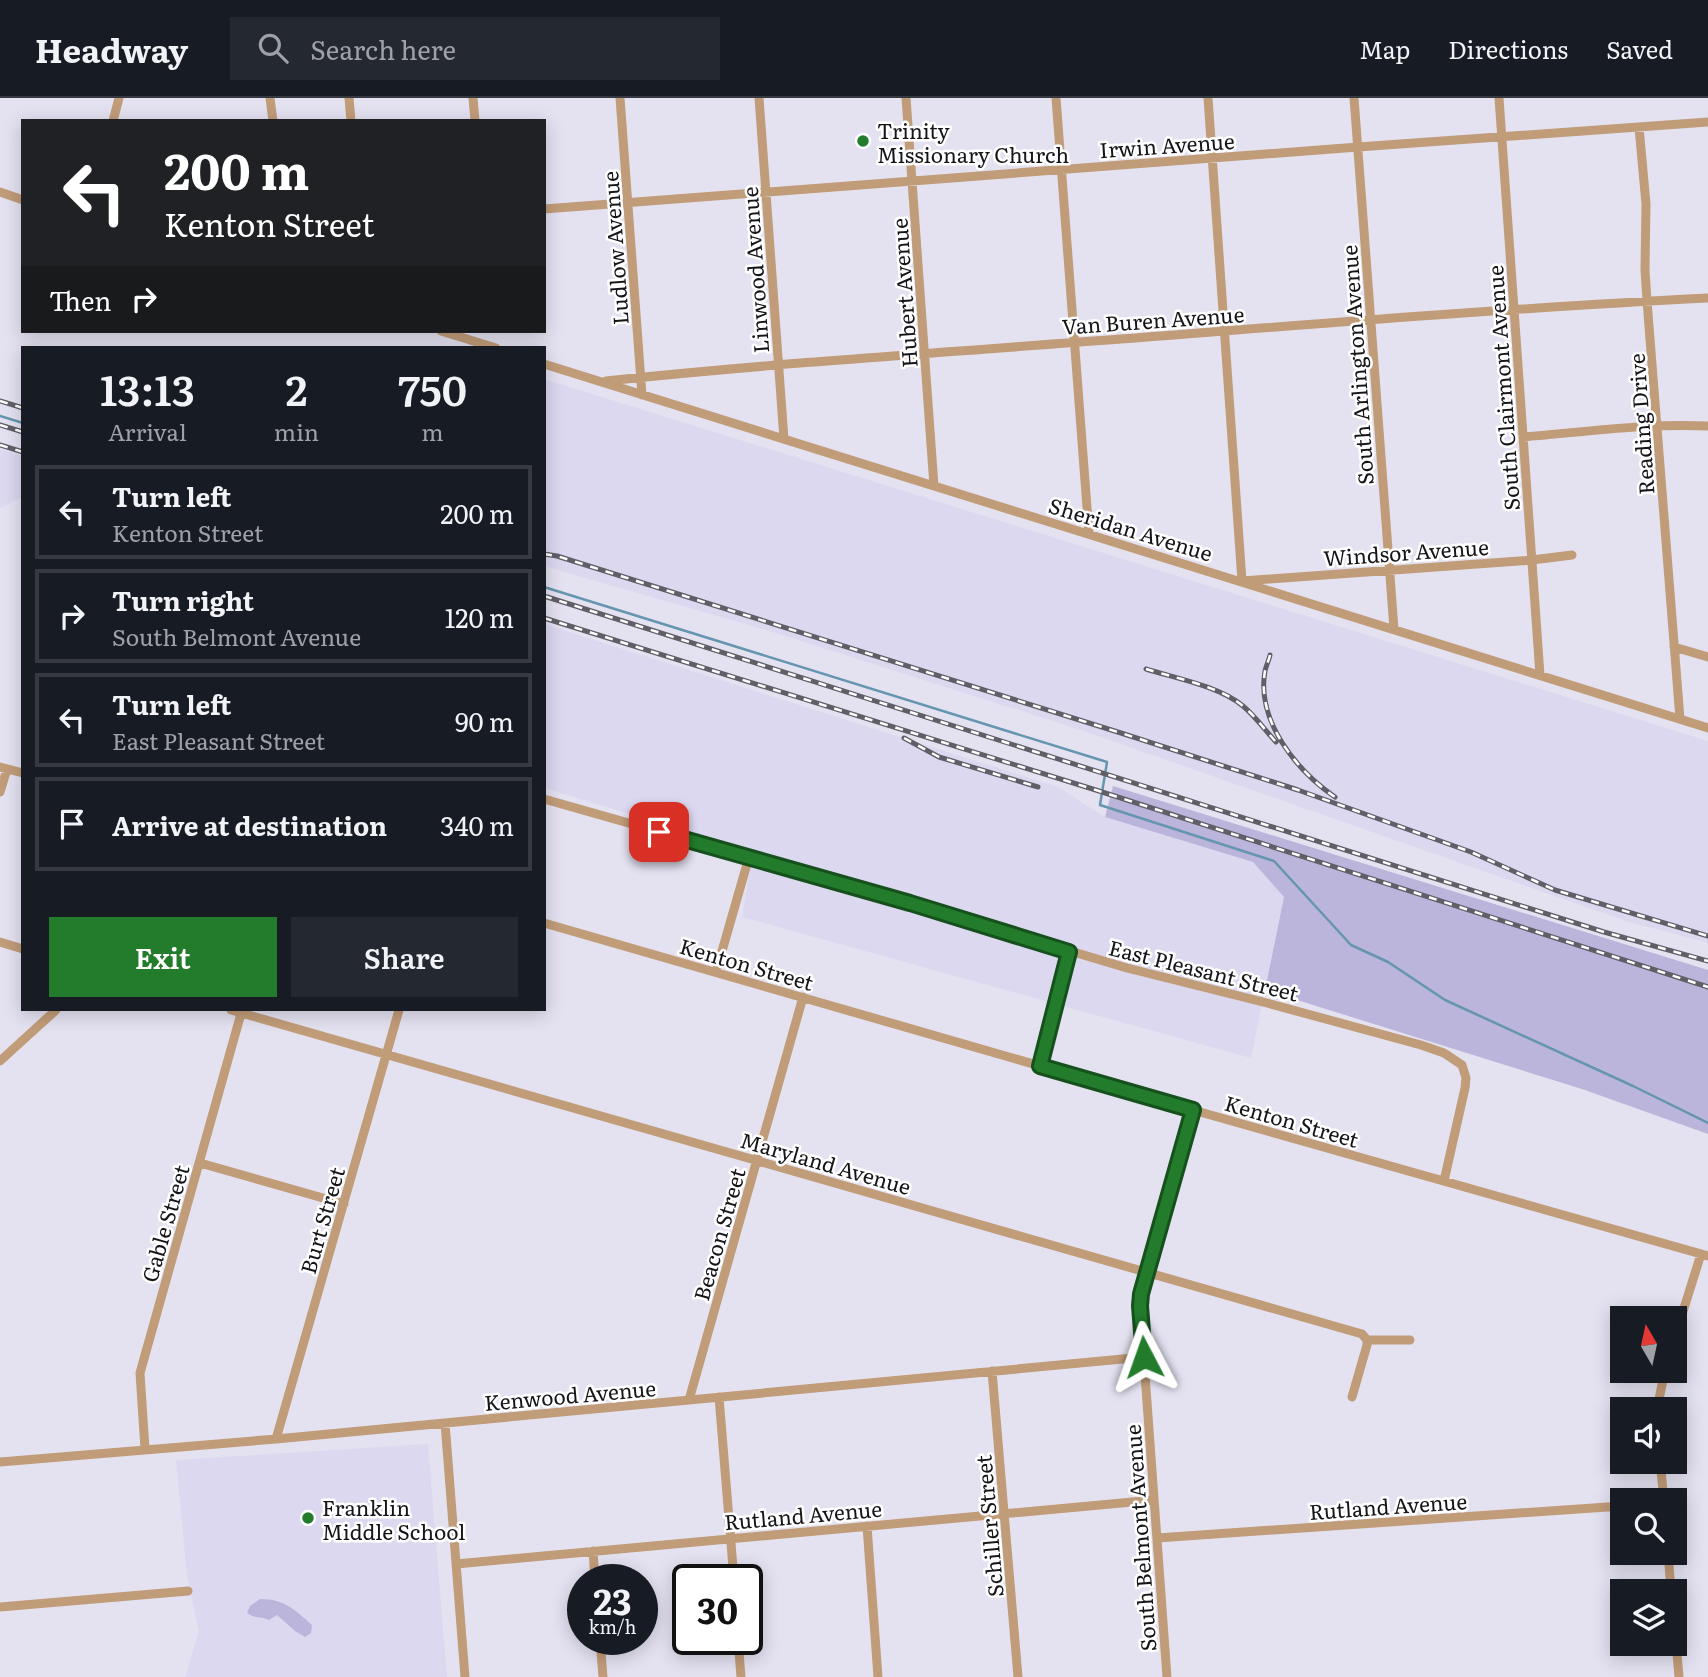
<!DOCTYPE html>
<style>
:root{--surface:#171b24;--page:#242831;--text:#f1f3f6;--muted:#9ea1a6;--line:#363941;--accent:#227c2c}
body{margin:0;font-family:Literata,serif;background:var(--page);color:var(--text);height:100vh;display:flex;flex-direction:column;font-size:26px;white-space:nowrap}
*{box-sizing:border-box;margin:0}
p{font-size:23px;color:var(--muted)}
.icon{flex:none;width:38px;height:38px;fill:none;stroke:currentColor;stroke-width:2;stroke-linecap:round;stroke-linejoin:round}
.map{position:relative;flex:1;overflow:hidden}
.sheet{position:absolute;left:21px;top:248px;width:525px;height:665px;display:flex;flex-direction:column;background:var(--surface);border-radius:0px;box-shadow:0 4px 18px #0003}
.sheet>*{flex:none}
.guide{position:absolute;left:21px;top:21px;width:525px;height:214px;border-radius:0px;box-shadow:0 4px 18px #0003;background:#202124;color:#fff;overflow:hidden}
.needle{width:46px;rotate:351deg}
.tools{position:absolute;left:1610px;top:1208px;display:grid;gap:14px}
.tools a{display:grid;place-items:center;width:77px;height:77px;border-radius:0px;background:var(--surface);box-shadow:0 4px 18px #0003;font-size:35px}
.speed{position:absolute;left:567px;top:1466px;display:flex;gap:14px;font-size:35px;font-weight:700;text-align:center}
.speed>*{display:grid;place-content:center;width:91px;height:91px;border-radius:50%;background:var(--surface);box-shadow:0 4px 18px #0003;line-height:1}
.speed small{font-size:18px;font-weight:400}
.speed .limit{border:4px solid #111;border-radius:10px;background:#fff;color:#111}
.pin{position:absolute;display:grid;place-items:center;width:60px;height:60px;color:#fff;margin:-30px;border-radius:14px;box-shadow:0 4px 10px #0006}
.me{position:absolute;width:77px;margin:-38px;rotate:356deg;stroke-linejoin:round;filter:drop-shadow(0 0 5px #0008)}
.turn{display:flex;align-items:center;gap:24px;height:147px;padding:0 28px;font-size:32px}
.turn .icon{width:91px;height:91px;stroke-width:2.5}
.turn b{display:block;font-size:49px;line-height:60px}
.then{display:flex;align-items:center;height:66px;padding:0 28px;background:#0003;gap:14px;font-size:26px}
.eta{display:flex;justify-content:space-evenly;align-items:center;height:119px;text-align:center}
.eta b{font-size:42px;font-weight:600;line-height:49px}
.primary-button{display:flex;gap:14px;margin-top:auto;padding:14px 28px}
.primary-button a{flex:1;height:80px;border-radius:0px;background:var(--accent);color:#fff;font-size:28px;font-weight:600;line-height:80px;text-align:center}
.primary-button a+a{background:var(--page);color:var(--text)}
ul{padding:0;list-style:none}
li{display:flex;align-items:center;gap:21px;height:94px;margin:0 14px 10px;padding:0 14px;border:4px solid var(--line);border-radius:0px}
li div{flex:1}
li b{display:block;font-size:26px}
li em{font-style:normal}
header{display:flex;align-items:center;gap:42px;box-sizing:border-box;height:98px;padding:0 35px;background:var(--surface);border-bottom:2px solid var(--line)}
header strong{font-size:33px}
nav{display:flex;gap:38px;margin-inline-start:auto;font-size:24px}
.search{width:490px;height:63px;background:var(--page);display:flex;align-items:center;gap:18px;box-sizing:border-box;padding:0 24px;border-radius:0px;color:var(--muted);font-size:26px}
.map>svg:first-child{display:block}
.built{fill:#dcd8f0}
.green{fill:#bbb5db}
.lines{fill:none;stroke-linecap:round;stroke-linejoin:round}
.stream{stroke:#6695b0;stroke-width:2.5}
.minor{stroke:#c19c79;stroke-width:9}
.rail-casing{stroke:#605e67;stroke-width:5}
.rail{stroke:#fff;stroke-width:2.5;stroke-dasharray:8;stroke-linecap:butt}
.route-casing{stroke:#16511d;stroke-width:18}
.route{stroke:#227c2c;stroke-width:12}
.poi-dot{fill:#227c2c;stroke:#fff;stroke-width:2.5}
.labels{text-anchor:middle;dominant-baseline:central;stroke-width:5;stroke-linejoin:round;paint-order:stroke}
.poi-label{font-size:21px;fill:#151419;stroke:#fff;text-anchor:start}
.street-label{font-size:21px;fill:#151419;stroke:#fff}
</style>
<header>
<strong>Headway</strong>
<div class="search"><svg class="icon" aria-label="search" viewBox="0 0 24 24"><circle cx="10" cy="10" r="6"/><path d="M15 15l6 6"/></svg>Search here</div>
<nav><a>Map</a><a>Directions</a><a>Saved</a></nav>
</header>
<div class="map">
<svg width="1708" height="1579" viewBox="0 0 1708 1579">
<rect width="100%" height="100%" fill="#e4e2f1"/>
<path class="built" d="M 544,281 L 1708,643 L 1708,845 L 1626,823 L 1078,631 L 766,532 L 544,468 Z
M 0,351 L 23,358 L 23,399 L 0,410 Z
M 544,526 L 1058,689 L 1105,719 L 1253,764 L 1284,799 L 1251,960 L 742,819 L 753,753 L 544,690 Z
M 428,1346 L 447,1579 L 185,1579 L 199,1533 L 187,1478 L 176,1362 Z"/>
<path class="green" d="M 1113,688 L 1708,872 L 1708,1036 L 1582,991 L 1265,892 L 1284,799 L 1253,764 L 1105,719 Z
M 260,1501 C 285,1501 295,1512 312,1527 L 311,1535 L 305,1539 L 295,1533 L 277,1517 L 269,1522 C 261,1518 255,1521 247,1515 L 250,1508 Z"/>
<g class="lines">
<path class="stream" d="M 0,318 L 23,325
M 544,489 L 1107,664 L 1100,707 L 1274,763 L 1351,847 L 1388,864 L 1445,902 L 1633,988 L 1708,1025"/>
<path class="minor" d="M 270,0 L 273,23
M 349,0 L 351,23
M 473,0 L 475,23
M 620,0 L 642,297
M 759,0 L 784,341
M 906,0 L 934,388
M 1056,0 L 1089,436
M 1208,0 L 1242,483 L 1532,462 L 1572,457
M 1354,0 L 1394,531
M 1499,0 L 1540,577
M 113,23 L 119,0
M 1639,29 L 1646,106 L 1645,172 L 1647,203 L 1680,621
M 0,94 L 23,102
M 544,111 L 1358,49 L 1708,24
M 441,233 L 496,250
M 544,266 L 1708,630
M 606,283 C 777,265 949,254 1121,241 C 1316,226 1512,210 1708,200
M 1523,339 C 1584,334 1647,325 1708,328
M 1674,549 L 1708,559
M 0,669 L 23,675
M 0,694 L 7,671
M 544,701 L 910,805 L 1127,870 L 1267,905 L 1421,947 L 1444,955 L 1462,967 L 1466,980 L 1465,990 L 1444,1083
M 544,825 L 1193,1012 L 1708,1158
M 0,844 L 23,851
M 716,874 L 749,759
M 231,912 L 1362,1236 L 1367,1242 L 1410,1242
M 0,963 L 56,912
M 1040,968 L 1069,854
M 200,1065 L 344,1106
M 1675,1239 L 1701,1156
M 992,1273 L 1018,1579
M 719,1299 L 734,1482
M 1352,1299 L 1367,1247 L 1367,1242
M 689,1302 L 803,899
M 1657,1311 L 1665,1272
M 445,1325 L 465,1579
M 276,1341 L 399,912
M 145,1351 L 140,1275 L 242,912
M 1660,1363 L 1664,1402
M 0,1364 L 276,1341 L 1144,1259
M 867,1428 L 878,1579
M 1157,1440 L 1622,1408
M 593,1453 L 595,1482
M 1668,1454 L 1671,1493
M 456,1466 L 1154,1402
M 0,1509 L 188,1493
M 1675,1532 L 1679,1579
M 600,1542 L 603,1579
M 738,1542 L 741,1579
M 1167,1579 L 1140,1208 L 1141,1196 L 1147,1174 L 1193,1012"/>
<g class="rail-casing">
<path id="rail" d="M 0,303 L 23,310
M 0,327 L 23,334
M 0,347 L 23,354
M 544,456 L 557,458 L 1121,635 L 1298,692 L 1471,754 L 1555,792 L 1708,838
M 544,498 L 1604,834 L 1708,863
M 544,520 L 1099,693 L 1708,889
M 1270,557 C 1269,562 1266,568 1265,573 C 1256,623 1297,673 1335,699
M 1146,571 C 1175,580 1219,588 1243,608 C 1255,618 1265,632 1276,644
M 904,640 L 939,659 L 1038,689"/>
</g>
<use href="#rail" class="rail"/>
</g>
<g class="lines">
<g class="route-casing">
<path id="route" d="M 659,734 L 910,805 L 1069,854 L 1040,968 L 1193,1012 L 1141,1196 L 1140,1208 L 1144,1259"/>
</g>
<use href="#route" class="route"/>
</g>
<g class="poi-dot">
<circle cx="863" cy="43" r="7"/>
<circle cx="308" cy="1420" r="7"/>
</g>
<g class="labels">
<g class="poi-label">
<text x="877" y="31">Trinity<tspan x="877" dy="24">Missionary Church</tspan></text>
<text x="322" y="1408">Franklin<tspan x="322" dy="24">Middle School</tspan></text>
</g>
<g class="street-label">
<text transform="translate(1167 46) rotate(-4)">Irwin Avenue</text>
<text transform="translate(614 150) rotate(-94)">Ludlow Avenue</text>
<text transform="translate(754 172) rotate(-94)">Linwood Avenue</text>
<text transform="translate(903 195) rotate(-94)">Hubert Avenue</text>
<text transform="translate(1153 221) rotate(-4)">Van Buren Avenue</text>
<text transform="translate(1356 267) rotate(-94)">South Arlington Avenue</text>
<text transform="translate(1502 290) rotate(-94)">South Clairmont Avenue</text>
<text transform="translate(1640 326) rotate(-94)">Reading Drive</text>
<text transform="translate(1131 430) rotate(17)">Sheridan Avenue</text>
<text transform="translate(1406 453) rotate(-4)">Windsor Avenue</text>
<text transform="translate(747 865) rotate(16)">Kenton Street</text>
<text transform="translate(1204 871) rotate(14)">East Pleasant Street</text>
<text transform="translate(1292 1022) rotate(16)">Kenton Street</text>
<text transform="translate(826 1064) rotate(16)">Maryland Avenue</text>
<text transform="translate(321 1122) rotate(-74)">Burt Street</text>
<text transform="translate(164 1125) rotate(-74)">Gable Street</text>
<text transform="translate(718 1136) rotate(-74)">Beacon Street</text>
<text transform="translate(570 1296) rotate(-5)">Kenwood Avenue</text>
<text transform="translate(1388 1407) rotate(-4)">Rutland Avenue</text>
<text transform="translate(803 1416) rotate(-5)">Rutland Avenue</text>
<text transform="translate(988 1428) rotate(-95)">Schiller Street</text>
<text transform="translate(1139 1440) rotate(-94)">South Belmont Avenue</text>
</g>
</g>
</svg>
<div class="tools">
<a><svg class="needle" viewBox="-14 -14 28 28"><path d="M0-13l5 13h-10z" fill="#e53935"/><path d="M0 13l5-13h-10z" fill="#9ea1a6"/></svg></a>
<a><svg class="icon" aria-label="sound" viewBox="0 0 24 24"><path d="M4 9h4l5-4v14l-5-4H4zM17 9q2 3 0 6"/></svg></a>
<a><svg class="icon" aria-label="search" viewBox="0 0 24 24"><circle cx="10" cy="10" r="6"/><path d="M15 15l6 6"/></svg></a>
<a><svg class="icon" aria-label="layers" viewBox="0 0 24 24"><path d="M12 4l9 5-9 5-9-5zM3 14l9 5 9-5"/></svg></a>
</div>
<div class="speed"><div>23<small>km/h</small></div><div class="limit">30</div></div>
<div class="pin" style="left:659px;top:734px;background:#d93025"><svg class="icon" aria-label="arrive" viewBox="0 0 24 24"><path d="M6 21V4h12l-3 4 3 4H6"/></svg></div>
<svg class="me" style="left:1144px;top:1259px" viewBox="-20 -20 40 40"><path d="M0-17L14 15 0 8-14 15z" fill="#227c2c" stroke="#fff" stroke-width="4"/></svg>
<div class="guide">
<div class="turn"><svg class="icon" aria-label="left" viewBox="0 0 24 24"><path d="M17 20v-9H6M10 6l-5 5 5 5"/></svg><div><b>200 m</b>Kenton Street</div></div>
<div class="then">Then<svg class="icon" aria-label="right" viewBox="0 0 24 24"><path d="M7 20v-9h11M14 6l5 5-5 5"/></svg></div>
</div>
<section class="sheet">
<div class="eta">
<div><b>13:13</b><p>Arrival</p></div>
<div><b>2</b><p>min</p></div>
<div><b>750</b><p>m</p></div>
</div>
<ul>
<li><svg class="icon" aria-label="left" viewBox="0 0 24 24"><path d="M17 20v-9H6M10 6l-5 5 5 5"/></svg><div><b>Turn left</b><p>Kenton Street</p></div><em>200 m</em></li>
<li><svg class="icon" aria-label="right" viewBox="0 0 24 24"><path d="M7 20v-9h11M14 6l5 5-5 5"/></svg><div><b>Turn right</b><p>South Belmont Avenue</p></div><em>120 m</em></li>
<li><svg class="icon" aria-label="left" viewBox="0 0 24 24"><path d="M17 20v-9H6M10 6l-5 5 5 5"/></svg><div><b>Turn left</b><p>East Pleasant Street</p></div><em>90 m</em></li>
<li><svg class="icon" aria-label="arrive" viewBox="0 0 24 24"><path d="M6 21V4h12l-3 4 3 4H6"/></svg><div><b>Arrive at destination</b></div><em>340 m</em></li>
</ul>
<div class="primary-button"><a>Exit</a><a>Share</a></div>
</section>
</div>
